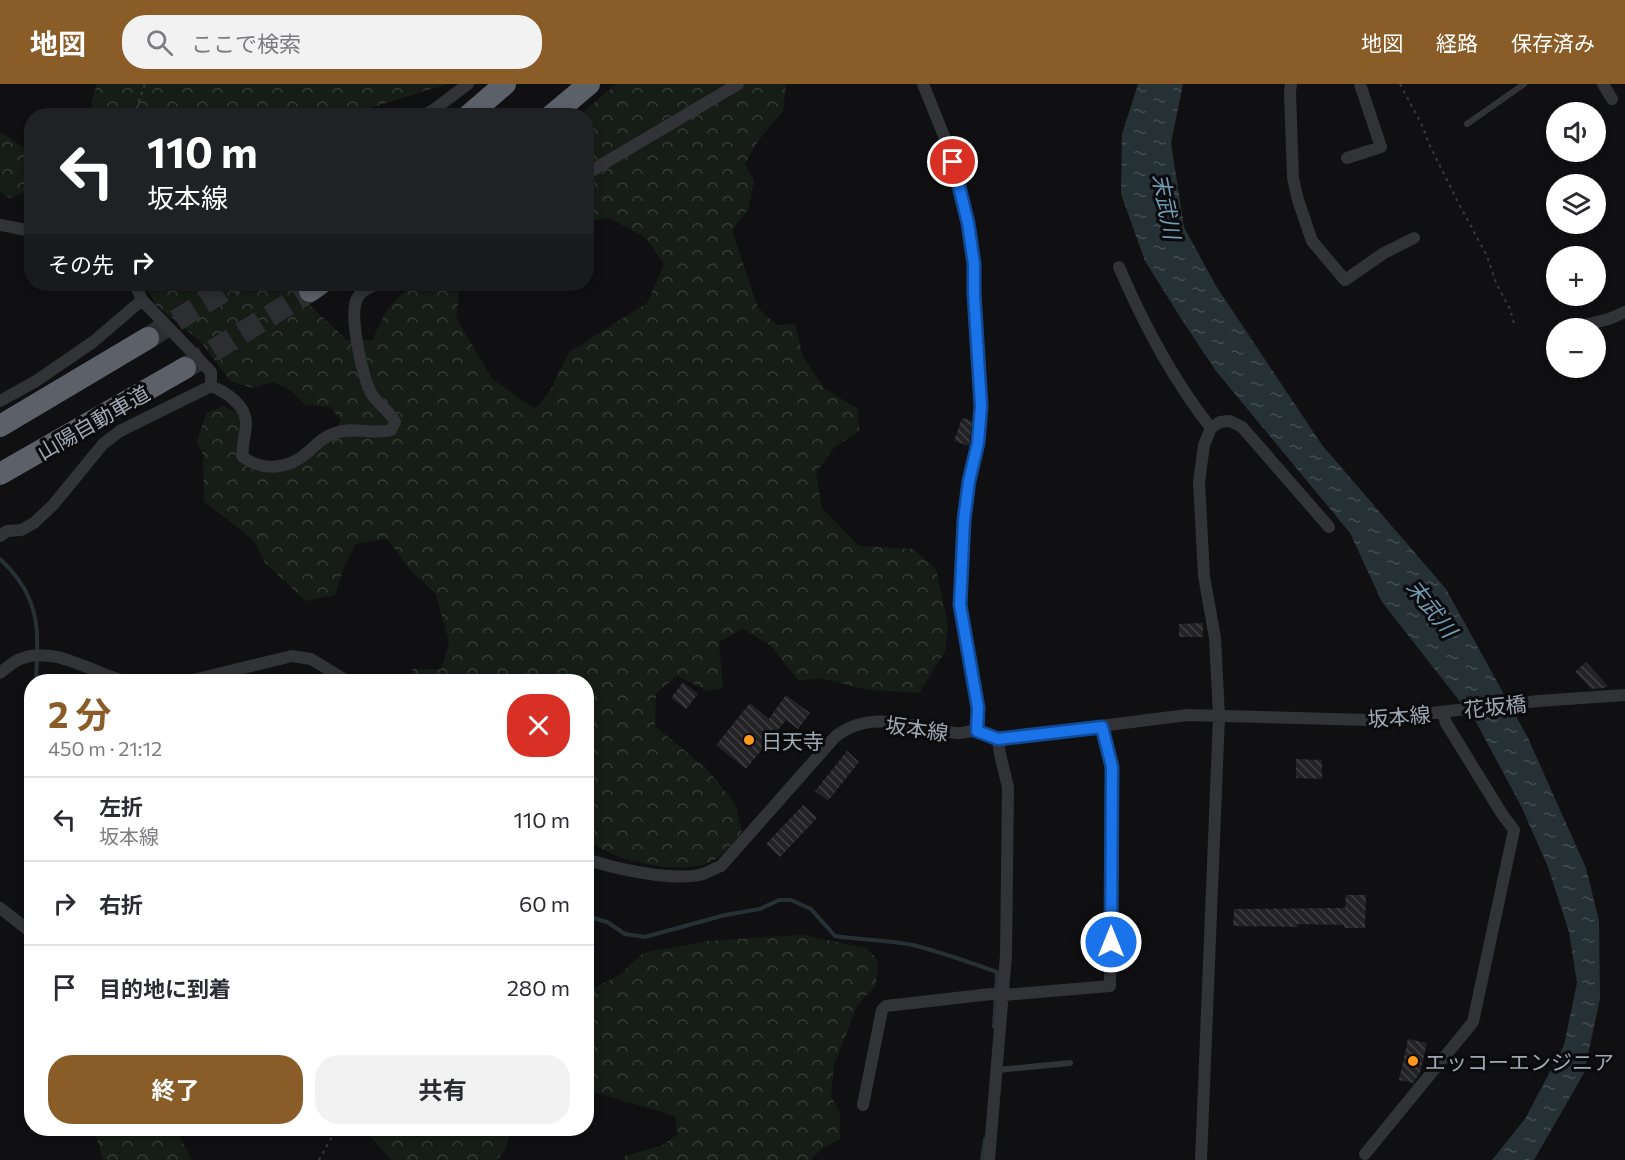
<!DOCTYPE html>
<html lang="ja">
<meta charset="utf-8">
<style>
:root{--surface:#fff;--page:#f2f2f3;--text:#2b2b33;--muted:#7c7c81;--line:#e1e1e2;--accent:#8a5c28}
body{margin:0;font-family:Commissioner,"Noto Sans JP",sans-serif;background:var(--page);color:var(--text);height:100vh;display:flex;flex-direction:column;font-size:22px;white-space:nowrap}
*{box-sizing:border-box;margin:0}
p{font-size:20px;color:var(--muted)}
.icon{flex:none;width:33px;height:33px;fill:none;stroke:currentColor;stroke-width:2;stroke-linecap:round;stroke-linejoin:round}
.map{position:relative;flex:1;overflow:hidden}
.sheet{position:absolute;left:24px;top:590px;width:570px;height:462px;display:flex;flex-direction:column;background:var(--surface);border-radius:24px;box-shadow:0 3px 9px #0003}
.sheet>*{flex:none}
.guide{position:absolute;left:24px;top:24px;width:570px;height:183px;border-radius:24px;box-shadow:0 3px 9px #0003;background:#202124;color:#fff;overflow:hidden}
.controls{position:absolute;left:1546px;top:18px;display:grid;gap:12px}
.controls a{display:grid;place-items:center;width:60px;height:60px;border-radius:50%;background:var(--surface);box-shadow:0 3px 9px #0003;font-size:30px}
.pin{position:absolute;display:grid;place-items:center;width:51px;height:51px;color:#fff;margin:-26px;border:3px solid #fff;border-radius:50%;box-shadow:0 2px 6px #0007}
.me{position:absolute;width:66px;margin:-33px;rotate:0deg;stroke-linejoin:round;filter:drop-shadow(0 0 4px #0008)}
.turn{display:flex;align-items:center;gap:21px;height:126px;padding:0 24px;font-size:27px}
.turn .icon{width:78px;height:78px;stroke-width:2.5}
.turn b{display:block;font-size:42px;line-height:51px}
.then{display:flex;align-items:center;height:57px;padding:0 24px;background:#0003;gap:12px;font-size:22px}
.round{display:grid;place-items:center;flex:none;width:63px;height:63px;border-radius:24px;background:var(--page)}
.head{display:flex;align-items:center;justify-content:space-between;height:102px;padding:0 24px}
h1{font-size:36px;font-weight:700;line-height:45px;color:var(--accent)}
.cta{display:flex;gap:12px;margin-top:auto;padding:12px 24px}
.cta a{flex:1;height:69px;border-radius:24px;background:var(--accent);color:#fff;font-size:24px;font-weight:700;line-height:69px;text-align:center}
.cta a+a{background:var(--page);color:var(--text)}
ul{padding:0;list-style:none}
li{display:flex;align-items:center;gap:18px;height:84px;padding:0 24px;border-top:2px solid var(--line)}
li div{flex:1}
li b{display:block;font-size:22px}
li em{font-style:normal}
header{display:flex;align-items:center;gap:36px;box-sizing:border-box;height:84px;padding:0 30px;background:var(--accent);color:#fff}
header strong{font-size:28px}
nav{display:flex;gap:33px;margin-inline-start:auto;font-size:21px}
.search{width:420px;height:54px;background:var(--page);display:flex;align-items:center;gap:15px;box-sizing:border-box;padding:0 21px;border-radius:24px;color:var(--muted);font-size:22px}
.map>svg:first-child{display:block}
.forest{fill:url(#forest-crowns)}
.water{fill:url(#water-ripples)}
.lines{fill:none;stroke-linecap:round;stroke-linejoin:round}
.stream{stroke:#263136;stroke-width:4}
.building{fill:url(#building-back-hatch)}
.motorway-tunnel{stroke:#2d2e32;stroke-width:22;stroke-dasharray:22 11;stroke-linecap:butt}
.path{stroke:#373a3e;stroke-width:2;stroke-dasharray:3 4.5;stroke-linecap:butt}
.service{stroke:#313337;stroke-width:6}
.minor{stroke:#313337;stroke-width:12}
.motorway{stroke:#5c6169;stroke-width:22}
.route-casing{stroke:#114b97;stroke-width:15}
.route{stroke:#1a73e8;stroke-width:10}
.poi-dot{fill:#ff981b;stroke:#0b0b0d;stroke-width:2}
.labels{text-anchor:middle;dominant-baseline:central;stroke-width:6;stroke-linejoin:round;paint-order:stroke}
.street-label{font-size:21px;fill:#a0a8b4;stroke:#0b0b0d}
.poi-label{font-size:21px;fill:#a0a8b4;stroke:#0b0b0d;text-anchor:start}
.water-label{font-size:22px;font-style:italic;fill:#729db4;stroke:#0b0b0d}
</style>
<header>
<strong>地図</strong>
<div class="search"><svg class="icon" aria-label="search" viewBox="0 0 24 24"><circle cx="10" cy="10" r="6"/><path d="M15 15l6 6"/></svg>ここで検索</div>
<nav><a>地図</a><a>経路</a><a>保存済み</a></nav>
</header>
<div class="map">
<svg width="1625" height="1076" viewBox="0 0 1625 1076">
<defs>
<pattern id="forest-crowns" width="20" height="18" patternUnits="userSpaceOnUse" patternTransform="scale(1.5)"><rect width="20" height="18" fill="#161d16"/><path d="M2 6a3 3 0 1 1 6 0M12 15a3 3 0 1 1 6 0" fill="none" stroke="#353b36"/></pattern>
<pattern id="water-ripples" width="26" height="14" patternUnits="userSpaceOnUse" patternTransform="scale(1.5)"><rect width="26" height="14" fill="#263136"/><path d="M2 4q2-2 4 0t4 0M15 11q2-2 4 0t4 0" fill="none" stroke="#424c51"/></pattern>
<pattern id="building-back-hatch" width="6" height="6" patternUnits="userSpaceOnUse" patternTransform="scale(1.5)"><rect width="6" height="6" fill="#232326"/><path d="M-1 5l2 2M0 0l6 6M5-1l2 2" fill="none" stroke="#404043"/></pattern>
</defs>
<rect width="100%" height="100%" fill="#101012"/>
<path class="forest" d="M 97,0 L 448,0 L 370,24 L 355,31 L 95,31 L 91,19 Z
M 616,0 L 786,0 L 783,27 L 758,57 L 745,80 L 754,97 L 748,126 L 732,146 L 758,224 L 777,241 L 795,240 L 803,273 L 825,305 L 858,325 L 859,348 L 834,363 L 816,389 L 822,424 L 859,462 L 913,465 L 936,485 L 948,540 L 945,568 L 919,609 L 869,606 L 819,594 L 799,597 L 770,561 L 743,545 L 719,558 L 723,604 L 708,607 L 677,592 L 656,609 L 655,642 L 708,686 L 736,721 L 742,750 C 733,758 722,773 711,778 C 677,792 616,777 587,756 L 586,597 L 413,597 L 412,585 L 441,585 L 449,559 L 436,510 L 411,487 L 387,455 L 356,460 L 345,480 L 335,511 L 306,517 L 265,479 L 254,457 L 204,417 L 203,371 L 197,358 L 206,329 L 224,322 L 239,330 L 240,348 L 237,368 L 249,385 C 257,386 268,390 276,388 C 306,382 323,359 341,337 L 331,323 L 306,321 L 290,306 L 273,298 L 253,304 L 230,297 L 201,258 L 156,221 L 145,200 L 270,200 L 293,206 L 347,256 L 373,256 C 381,234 394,210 417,200 C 426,197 450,200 460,200 L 456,233 L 492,295 L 535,325 L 551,305 L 569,268 L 647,219 L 664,180 L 646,154 L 609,134 L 587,137 L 586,32 L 580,31 Z
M 0,48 L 31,68 L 31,106 L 10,114 L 0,108 Z
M 803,851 L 866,864 L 878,876 L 876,901 L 857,922 L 834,981 L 831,1013 L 840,1028 L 840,1055 L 820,1066 L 811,1076 L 624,1076 L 625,1072 L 663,1061 L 678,1050 L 675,1032 L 587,1006 L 587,905 L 592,905 L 621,890 L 643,869 L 708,857 Z
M 98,1044 L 182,1044 L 180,1054 L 192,1076 L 103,1076 L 96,1052 Z
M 363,1044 L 511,1044 L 506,1064 L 497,1076 L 391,1076 Z"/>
<path class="water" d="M 1138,0 L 1183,0 L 1171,59 L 1184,143 L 1216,202 L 1322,361 L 1446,505 L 1528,654 L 1586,784 L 1599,837 L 1600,915 L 1584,989 L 1534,1076 L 1492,1076 L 1525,1035 L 1564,961 L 1577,899 L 1569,848 L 1548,783 L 1521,722 L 1476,638 L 1382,518 L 1350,449 L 1216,287 L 1182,236 L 1145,177 L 1121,110 L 1122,50 Z"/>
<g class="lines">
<path class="stream" d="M 0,475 C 27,500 39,527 37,564
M 37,577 L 36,592 L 39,597
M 586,832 L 607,838 L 625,850 L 645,853 L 725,831 L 760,825 L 779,816 L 791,816 L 811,825 L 835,852 C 861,856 887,856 913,861 C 941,868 969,878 997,888 L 994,943
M 982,1076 L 985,1055"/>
</g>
<path class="building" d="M 962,334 L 972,337 L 969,362 L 954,357 Z
M 1203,539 L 1203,553 L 1179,553 L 1179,540 Z
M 1586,578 L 1608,602 L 1605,604 L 1591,605 L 1575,588 Z
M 683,598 L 698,610 L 686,625 L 671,614 Z
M 786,611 L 810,629 L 798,645 L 786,636 L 746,685 L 716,661 L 750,619 L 769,635 Z
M 847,667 L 859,678 L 828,717 L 815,707 Z
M 1296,675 L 1322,676 L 1322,695 L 1296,694 Z
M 803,721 L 817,734 L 780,773 L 766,760 Z
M 1346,811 L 1366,811 L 1365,844 L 1344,844 L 1344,841 L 1297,840 L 1297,843 L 1233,842 L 1234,825 L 1345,824 Z
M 1408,955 L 1427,959 L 1420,989 L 1413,999 L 1399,996 Z"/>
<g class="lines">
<path class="motorway-tunnel" d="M 148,254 L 235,200
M 185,284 L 310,207"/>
<path class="path" d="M 1400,0 L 1422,41 L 1430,62 L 1459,120 L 1487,172 L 1496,199 L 1510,225 L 1515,243
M 134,32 L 145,0
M 319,1076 L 337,1044"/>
<path class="service" d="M 1467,40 L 1524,0
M 997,986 L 1070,979"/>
<path class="minor" d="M 923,0 L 948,62 L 958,94 L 968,139 L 974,180 L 974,210 L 981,322 L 978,359 L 969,397 L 964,436 L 960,521 L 978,624 L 977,647
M 1291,0 L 1290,8 L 1293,94 L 1298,116 L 1312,157 L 1345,196 L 1384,169 L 1414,154
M 1603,0 L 1612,15
M 423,32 L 436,24 L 468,0
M 1347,74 L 1381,63 L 1360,0
M 586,90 L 738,0
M 0,141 L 32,147
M 1119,183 C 1143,239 1173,296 1211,344
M 1573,244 L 1609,235 L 1625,228
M 211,302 C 226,308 246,321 246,339 C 246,351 241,361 243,373 C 263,388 289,385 308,368 C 317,360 323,353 335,349 C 354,342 373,351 391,346 L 395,338 C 389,326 377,320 371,309 C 362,291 350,235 356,217 C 359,207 369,204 377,200
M 0,317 L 36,297 L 93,258 L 142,216
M 0,452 L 7,447 L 21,446 L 34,439 L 53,421 L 103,360 L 120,347 L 211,302 L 211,288 L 142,216 L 135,200
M 0,589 C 6,584 13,578 20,575 C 54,561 92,589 125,597
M 189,597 L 292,572 L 311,575 L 347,597
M 586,775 C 615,785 675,798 703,790 C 709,788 715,784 721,782 L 835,653 C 872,623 916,645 957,649 C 964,650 970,646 976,647 C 981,648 992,653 998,655 L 1187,631 L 1368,636 L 1538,617 L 1625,611
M 0,824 L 32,849
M 863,1021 L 882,926 L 886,922 L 991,910 L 1004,911 L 1110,902 L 1112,683 L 1103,643
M 1365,1070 L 1473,938 L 1514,746 L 1502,730 L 1446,639 L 1443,628
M 989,1076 L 1006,871 L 1008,704 C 1005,688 999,672 998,655
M 1201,1076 L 1219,632 L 1215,554 L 1204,492 L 1199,398 L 1204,361 L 1211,344 L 1220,338 L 1230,337 L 1242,343 L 1329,443"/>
<path class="motorway" d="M 468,32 L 505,0
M 551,32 L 589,0
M 310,207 L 320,200
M 0,342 L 148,254
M 0,390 L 185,284"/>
</g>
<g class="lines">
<g class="route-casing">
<path id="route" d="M 953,78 L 968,139 L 974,180 L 974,210 L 981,322 L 978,359 L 969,397 L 964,436 L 960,521 L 978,624 L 977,647 L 998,655 L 1102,643 L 1112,683 L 1111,858"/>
</g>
<use href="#route" class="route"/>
</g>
<g class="poi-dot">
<circle cx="749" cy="656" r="6"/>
<circle cx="1413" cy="977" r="6"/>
</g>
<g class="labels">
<g class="street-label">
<text transform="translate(93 338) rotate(-30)">山陽自動車道</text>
<text transform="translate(1495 622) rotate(-6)">花坂橋</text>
<text transform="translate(1399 632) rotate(-5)">坂本線</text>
<text transform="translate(917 644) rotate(8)">坂本線</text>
</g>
<g class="poi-label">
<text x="761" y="656">日天寺</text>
<text x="1425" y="977">エッコーエンジニア</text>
</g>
<g class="water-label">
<text transform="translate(1167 122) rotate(79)">末武川</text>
<text transform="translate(1432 524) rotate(52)">末武川</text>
</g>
</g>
</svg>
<div class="controls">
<a><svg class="icon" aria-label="sound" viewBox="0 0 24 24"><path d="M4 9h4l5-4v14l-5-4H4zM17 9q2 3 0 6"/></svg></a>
<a><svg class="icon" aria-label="layers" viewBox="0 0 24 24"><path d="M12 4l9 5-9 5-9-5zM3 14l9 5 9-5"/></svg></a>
<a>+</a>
<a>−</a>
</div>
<div class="pin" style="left:953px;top:78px;background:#d93025"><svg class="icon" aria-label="arrive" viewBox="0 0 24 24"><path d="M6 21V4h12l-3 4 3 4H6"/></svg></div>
<svg class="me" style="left:1111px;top:858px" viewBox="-20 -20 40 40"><circle r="17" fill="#1a73e8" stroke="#fff" stroke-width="3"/><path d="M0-11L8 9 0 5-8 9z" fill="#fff"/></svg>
<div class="guide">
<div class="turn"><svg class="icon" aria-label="left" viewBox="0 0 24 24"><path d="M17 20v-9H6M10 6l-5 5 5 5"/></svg><div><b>110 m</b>坂本線</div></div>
<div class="then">その先<svg class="icon" aria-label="right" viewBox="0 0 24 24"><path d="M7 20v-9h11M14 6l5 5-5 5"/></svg></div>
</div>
<section class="sheet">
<div class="head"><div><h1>2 分</h1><p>450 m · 21:12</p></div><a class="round" style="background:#d93025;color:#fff"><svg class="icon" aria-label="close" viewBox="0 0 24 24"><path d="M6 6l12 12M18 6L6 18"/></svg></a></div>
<ul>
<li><svg class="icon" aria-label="left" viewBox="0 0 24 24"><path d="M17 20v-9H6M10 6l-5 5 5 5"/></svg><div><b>左折</b><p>坂本線</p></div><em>110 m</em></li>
<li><svg class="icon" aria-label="right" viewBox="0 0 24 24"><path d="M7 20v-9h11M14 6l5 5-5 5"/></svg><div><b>右折</b></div><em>60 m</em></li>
<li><svg class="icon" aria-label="arrive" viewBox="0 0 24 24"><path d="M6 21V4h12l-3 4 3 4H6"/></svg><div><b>目的地に到着</b></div><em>280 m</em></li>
</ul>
<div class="cta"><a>終了</a><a>共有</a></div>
</section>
</div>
